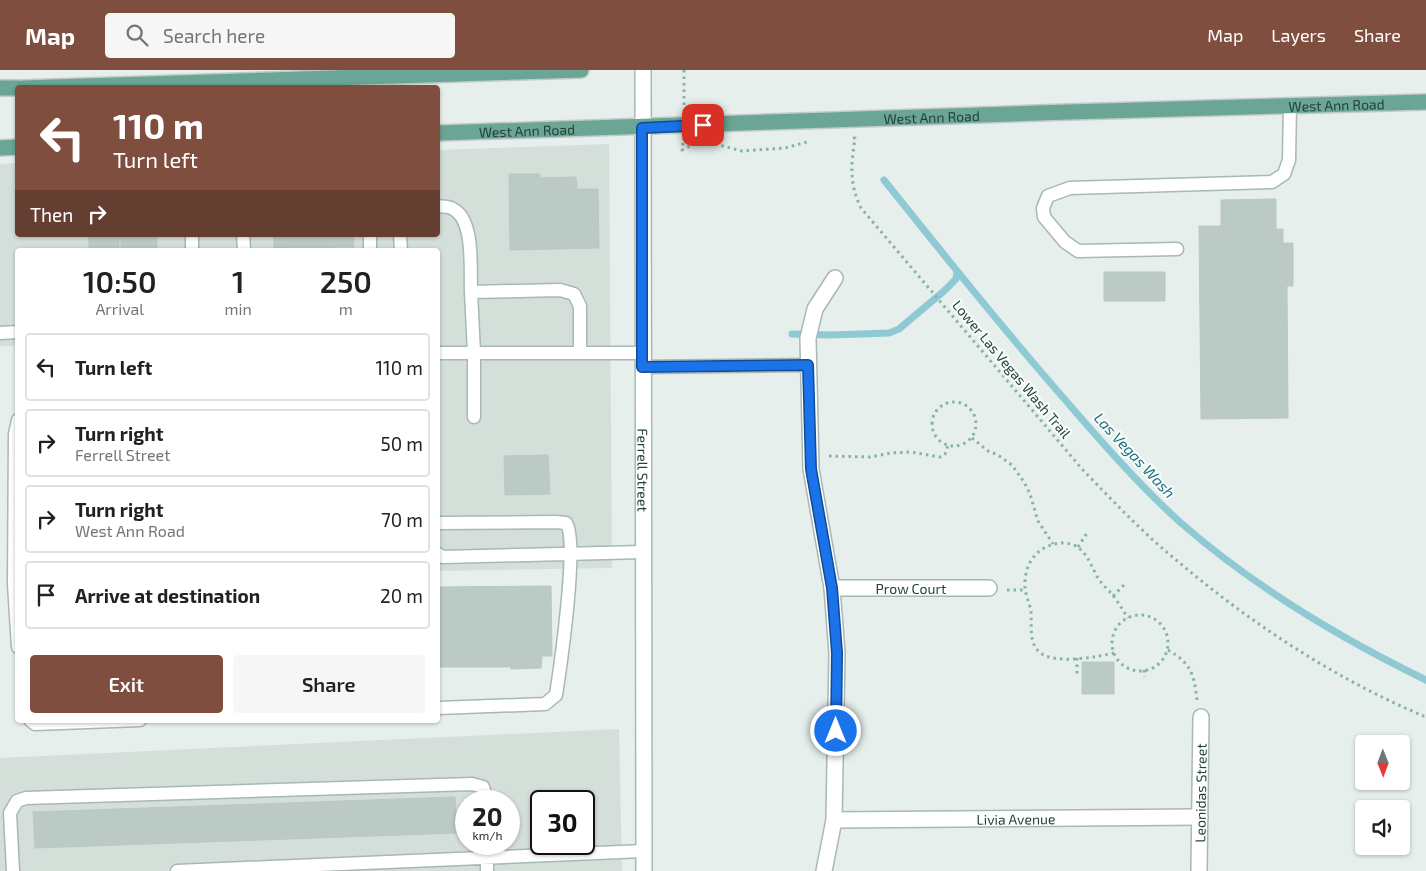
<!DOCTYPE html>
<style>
:root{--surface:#fff;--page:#f6f6f6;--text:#202124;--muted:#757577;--line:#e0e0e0;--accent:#7f4e3f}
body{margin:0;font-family:"Exo 2",sans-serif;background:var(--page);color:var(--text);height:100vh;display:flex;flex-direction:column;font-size:19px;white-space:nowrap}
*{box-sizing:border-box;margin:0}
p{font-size:16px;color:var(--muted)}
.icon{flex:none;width:28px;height:28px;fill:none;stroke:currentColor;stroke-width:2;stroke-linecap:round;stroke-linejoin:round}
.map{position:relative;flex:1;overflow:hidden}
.details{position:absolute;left:15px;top:178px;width:425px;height:475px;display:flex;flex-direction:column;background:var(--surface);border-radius:5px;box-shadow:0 1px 4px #0004}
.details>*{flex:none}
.guide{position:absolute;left:15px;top:15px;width:425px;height:152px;border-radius:5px;box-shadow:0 1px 4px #0004;background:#7f4e3f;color:#fff;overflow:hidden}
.needle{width:32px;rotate:179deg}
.tools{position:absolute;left:1355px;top:665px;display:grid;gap:10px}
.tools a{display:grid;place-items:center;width:55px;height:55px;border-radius:5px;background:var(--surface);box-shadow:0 1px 4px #0004;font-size:25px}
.speed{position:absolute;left:455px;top:720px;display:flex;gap:10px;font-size:25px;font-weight:700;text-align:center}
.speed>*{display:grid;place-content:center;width:65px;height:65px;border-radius:50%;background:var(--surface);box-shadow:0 1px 4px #0004;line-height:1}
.speed small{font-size:12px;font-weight:400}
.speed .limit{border:2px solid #111;border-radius:8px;background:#fff;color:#111}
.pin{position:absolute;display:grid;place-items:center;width:42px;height:42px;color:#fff;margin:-21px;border-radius:10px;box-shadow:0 2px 8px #0006}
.me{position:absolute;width:55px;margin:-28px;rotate:0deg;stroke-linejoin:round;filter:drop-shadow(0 0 4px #0008)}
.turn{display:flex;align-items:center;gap:18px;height:105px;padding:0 15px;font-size:22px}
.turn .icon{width:65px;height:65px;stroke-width:2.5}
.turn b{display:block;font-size:35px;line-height:42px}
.then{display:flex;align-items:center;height:48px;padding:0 15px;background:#0003;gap:10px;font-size:19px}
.eta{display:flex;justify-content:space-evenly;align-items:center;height:85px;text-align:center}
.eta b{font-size:30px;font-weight:600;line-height:35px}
.primary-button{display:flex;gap:10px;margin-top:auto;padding:10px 15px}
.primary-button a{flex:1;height:58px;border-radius:5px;background:var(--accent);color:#fff;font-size:20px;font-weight:600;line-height:58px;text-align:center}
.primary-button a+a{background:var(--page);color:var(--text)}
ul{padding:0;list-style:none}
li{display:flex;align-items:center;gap:15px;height:68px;margin:0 10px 8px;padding:0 5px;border:2px solid var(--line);border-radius:5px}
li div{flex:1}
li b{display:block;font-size:19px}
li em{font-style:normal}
header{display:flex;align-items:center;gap:30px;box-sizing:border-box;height:70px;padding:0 25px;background:var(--accent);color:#fff}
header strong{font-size:24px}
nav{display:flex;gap:28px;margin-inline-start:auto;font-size:18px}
.search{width:350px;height:45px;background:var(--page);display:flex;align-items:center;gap:12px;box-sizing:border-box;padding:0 18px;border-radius:5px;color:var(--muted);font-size:19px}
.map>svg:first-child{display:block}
.built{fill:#d4dfda;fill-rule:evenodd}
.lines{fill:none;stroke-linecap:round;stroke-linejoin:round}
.stream{stroke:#8ec9d4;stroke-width:7}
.building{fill:#bbcac4;stroke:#b8c9c2}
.service-casing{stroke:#a8b8b2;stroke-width:15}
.minor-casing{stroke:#a8b8b2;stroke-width:18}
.tertiary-casing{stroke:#a8b8b2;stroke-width:18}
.primary-casing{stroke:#c2cac8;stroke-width:18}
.path{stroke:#86b3a5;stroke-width:3;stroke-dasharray:2.5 4;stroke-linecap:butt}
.service{stroke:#fff;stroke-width:12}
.minor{stroke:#fff;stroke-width:15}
.tertiary{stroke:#fff;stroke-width:15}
.primary{stroke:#6aa596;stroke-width:15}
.route-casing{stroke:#114b97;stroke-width:12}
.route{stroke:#1a73e8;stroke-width:9}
.labels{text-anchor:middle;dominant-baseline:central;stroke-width:4.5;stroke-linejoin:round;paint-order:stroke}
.street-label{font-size:14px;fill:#24423a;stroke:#f7fbf9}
.water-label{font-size:15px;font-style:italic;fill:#1c6f80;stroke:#f7fbf9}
</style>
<header>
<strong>Map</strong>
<div class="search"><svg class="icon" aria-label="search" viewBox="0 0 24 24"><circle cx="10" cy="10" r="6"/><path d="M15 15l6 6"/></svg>Search here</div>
<nav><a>Map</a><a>Layers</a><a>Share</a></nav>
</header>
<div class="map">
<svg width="1426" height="801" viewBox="0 0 1426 801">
<rect width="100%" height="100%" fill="#e6efeb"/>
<path class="built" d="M 609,74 L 612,498 L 438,501 L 438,180 L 18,180 L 17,276 L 0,276 L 0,94 L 17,93 L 18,165 L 438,165 L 438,80 Z
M 619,659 L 622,801 L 0,801 L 0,688 ZM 466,731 L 509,731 L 509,774 L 466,774 ZM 541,731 L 584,731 L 584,774 L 541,774 Z"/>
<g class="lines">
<path class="stream" d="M 884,110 C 944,185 1004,260 1067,332 C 1103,374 1140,416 1181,453 C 1252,515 1342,569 1426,610
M 792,264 L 831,265 L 889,263 L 899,259 L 944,221 L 956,209 L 957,202"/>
</g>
<path class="building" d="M 509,104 L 540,104 L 540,108 L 576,107 L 577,119 L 598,119 L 599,178 L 510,180 Z
M 1276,129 L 1276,159 L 1283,159 L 1283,173 L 1293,173 L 1293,216 L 1287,216 L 1288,348 L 1201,349 L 1199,156 L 1221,156 L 1221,130 Z
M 89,165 L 119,165 L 119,180 L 89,180 Z
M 121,165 L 157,165 L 157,180 L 121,180 Z
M 274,165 L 353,165 L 354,177 L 329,177 L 330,180 L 274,178 Z
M 1104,202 L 1165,202 L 1165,231 L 1104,231 Z
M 548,385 L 550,424 L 505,425 L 504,386 Z
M 551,516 L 552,586 L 542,586 L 541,598 L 511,599 L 511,597 L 438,597 L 438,517 Z
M 1082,592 L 1114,592 L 1114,624 L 1082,624 Z
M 455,727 L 457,763 L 35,778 L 33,742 Z"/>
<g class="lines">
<g class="service-casing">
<path id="service" d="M 438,136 C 442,137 449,136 453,139 C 475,150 470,200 471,222 L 560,220 L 574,224 L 580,236 L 580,283
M 192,165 L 192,180
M 243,165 L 244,180
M 370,165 L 370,180
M 400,165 L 401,180
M 1177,179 L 1078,181 L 1065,172 L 1044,147 L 1043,138 L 1048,126 L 1070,118 L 1272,112 L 1284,104 L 1289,90 L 1290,36
M 471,222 L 474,283 L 474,347
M 0,263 L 18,262
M 438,283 L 642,283
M 642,297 L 808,295
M 18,350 L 15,364 L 14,514 L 18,577
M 438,453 L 556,452 L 566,453 C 579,469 560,599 556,625 L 545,634 L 438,638
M 438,484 L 443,487 L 643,482
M 30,650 L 35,654 L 140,650
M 487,774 L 487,801
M 13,801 L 10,743 L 17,731 L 26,728 L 472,714 L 483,717 L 487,731
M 177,801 L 644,781"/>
</g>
<g class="minor-casing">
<g id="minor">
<path id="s1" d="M 832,518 L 989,518"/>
<path id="s2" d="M 834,750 L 1200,747"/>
<path d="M 824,801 L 834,750 L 837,583 L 832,518 L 811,399 L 808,268 L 815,239 L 835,208"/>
<path id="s3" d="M 1199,801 L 1201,647"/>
</g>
</g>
<g class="tertiary-casing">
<g id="tertiary">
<path id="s4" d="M 643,0 L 644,801"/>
</g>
</g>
<g class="primary-casing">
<g id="primary">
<path d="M 0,18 L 18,18"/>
<path d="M 22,18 L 581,0"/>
<path id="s5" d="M 438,63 L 1068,42 L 1426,32"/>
<path d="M 0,78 L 18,77"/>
</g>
</g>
<path class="path" d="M 684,0 L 684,37
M 853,68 L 855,68 C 851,96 849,113 861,138 L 1082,399 C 1112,430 1142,462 1175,489 C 1250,553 1335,609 1426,647
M 683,73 L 682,80 L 694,74
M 715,74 L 742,81 L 785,78 L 810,71
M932 354a22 22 0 1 1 44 0a22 22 0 1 1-44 0Z
M 972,368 L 988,381 L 998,385 L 1012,395 L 1024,412 L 1030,424 L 1038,451 L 1053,474
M 829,386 L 870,387 L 891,383 L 911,382 L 940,387 L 945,384 L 948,375
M 1078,477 L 1087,463
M 1007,520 L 1025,520
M 1113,526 L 1125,514
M1112 573a28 28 0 1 1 56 0a28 28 0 1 1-56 0Z
M 1168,580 C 1191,593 1194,604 1197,630
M 1114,583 C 1097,587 1058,594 1042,584 C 1028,575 1032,557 1031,542 C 1030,533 1025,525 1025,516 C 1024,496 1035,478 1055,474 C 1063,472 1074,473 1080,479 C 1089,487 1092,498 1098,508 C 1103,516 1110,521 1115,528 C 1120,535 1124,542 1128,548
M 1077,588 L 1077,607
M 1144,600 L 1145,607"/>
<use href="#service" class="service"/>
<use href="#minor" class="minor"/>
<use href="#tertiary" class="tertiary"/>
<use href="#primary" class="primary"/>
</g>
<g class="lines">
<g class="route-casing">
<path id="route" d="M 703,55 L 642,58 L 642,297 L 808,295 L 811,399 L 832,518 L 837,583 L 836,661"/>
</g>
<use href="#route" class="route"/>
</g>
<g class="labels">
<g class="street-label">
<text stroke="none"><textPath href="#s5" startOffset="899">West Ann Road</textPath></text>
<text stroke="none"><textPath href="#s5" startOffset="494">West Ann Road</textPath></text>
<text stroke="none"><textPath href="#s5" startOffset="89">West Ann Road</textPath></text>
<text transform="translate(1012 299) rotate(50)">Lower Las Vegas Wash Trail</text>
<text stroke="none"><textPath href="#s4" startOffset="400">Ferrell Street</textPath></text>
<text stroke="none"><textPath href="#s1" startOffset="79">Prow Court</textPath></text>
<text stroke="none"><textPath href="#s3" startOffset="78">Leonidas Street</textPath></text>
<text stroke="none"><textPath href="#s2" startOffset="182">Livia Avenue</textPath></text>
</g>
<g class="water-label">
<text transform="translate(1135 385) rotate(47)">Las Vegas Wash</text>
</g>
</g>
</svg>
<div class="tools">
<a><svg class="needle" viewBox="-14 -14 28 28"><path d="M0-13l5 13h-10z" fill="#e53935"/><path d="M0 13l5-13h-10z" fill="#757577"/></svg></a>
<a><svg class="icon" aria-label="sound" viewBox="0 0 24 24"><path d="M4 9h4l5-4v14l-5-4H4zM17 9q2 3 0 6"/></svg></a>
</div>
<div class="speed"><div>20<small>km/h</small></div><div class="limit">30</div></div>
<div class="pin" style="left:703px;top:55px;background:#d93025"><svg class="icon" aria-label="arrive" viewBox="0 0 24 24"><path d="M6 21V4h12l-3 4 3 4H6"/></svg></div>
<svg class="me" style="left:836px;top:661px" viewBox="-20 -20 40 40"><circle r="17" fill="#1a73e8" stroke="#fff" stroke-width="3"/><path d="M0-11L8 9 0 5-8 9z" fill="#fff"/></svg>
<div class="guide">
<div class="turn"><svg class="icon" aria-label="left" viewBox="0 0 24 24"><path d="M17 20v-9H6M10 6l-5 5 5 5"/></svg><div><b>110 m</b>Turn left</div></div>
<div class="then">Then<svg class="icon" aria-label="right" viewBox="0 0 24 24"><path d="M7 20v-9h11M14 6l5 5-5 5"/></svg></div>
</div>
<section class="details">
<div class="eta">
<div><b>10:50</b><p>Arrival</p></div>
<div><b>1</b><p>min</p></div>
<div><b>250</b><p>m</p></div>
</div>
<ul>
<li><svg class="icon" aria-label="left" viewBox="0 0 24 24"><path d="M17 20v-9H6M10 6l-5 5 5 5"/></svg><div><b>Turn left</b></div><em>110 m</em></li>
<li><svg class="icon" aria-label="right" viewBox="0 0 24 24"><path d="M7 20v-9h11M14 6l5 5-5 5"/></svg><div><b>Turn right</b><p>Ferrell Street</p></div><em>50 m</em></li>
<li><svg class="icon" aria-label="right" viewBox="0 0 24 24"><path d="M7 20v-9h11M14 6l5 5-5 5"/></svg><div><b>Turn right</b><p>West Ann Road</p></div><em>70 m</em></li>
<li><svg class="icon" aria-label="arrive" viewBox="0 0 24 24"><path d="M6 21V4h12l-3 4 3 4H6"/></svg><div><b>Arrive at destination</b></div><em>20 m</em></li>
</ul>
<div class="primary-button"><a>Exit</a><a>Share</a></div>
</section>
</div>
